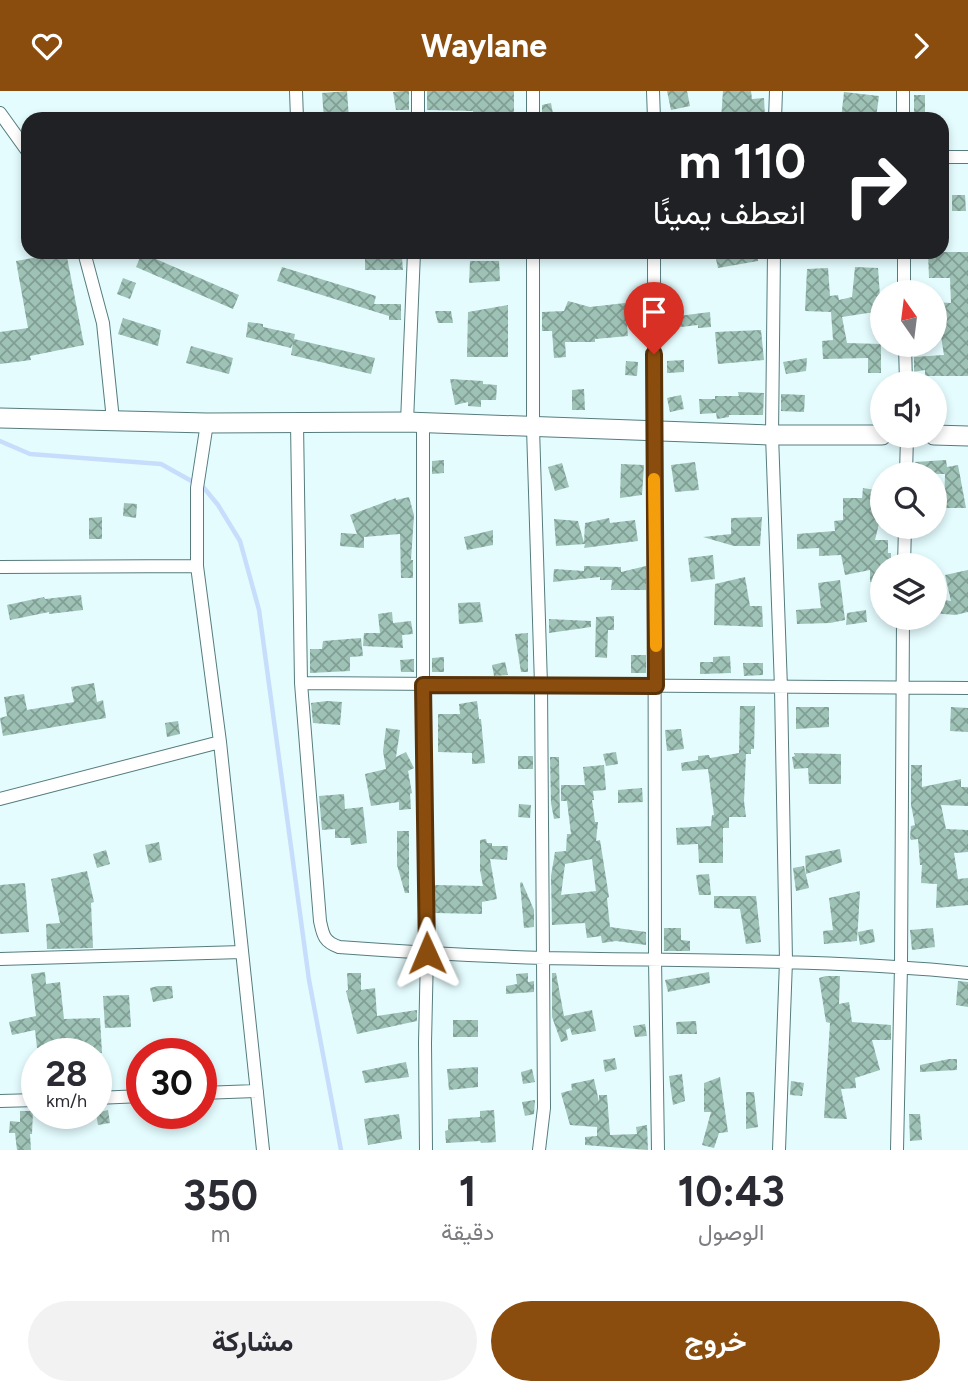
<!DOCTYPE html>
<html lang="ar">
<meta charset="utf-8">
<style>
:root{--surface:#fff;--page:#f2f2f3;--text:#2b2b33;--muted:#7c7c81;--accent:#8a4d0d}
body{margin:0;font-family:Figtree,Vazirmatn,sans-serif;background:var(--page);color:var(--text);direction:rtl;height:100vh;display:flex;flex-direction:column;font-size:26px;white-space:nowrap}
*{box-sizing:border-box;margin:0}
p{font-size:23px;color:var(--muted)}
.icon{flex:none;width:38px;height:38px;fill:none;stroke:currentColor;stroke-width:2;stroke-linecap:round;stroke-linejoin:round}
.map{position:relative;height:1059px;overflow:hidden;direction:ltr}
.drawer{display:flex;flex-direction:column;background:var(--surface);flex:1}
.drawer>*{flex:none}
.hud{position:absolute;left:21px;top:21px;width:928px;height:147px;border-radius:21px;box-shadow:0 4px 10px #0003;direction:rtl;background:#202124;color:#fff;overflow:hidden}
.needle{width:46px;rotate:346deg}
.buttons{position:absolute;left:870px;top:189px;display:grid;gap:14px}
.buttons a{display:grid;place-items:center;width:77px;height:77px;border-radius:50%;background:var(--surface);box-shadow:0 4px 10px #0003;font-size:35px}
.speed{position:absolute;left:21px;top:947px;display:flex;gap:14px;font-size:35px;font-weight:700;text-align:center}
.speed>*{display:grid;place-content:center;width:91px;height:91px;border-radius:50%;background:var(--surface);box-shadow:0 4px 10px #0003;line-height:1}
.speed small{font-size:18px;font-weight:400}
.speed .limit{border:10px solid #d22;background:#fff;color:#111}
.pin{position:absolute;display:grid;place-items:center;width:60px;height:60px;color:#fff;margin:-72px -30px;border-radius:50% 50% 50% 0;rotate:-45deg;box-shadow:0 0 7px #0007}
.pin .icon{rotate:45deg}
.me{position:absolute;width:77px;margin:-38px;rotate:359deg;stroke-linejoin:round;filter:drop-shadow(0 0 5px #0008)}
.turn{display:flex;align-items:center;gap:24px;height:147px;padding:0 28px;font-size:32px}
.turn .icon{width:91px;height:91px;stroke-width:2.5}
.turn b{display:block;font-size:49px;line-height:60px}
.eta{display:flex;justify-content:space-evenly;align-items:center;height:119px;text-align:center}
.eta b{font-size:42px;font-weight:700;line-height:49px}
.action{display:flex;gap:14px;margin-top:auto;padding:14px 28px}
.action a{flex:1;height:80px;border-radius:42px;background:var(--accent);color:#fff;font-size:28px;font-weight:700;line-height:80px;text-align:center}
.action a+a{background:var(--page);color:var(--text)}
header{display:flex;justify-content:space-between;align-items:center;height:91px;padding:0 28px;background:var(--accent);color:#fff;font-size:32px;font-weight:700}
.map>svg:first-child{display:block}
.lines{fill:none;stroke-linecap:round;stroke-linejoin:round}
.stream{stroke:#c7ddfc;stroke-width:4.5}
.building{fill:url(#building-cross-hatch);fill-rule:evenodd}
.street-casing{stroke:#567c7e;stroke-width:14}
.secondary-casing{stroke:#567c7e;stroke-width:21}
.street{stroke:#fff;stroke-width:12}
.secondary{stroke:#fff;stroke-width:19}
.route-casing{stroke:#5a3208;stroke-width:18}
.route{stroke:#8a4d0d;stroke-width:12}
.slow{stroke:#f59e0b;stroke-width:12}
</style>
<header><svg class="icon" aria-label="forward" viewBox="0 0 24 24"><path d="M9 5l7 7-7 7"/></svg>Waylane<svg class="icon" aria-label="heart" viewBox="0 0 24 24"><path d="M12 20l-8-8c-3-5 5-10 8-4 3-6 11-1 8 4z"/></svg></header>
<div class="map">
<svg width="968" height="1059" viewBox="0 0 968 1059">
<defs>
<pattern id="building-cross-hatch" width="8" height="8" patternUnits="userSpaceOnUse" patternTransform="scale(1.75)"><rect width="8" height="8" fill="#9ec2b6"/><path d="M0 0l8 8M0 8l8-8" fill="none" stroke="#819e95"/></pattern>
</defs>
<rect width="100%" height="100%" fill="#e4fcfe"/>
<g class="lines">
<path class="stream" d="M 0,350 L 30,363 L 161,373 L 204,397 L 218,414 L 240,450 L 259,519 L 309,889 L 341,1059"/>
</g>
<path class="building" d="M 347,0 L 349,28 L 324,28 L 322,2 Z
M 401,0 L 409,0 L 409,19 L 396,19 L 393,1 Z
M 427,0 L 514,0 L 514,28 L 473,28 L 473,20 L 427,19 Z
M 667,0 L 687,0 L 690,15 L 671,19 Z
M 723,0 L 751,0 L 752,8 L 764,7 L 765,27 L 721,28 Z
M 844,1 L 879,5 L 876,27 L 855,24 L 854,28 L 841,28 Z
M 914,4 L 925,4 L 925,21 L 914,21 Z
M 551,12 L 554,28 L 542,28 L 542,14 Z
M 952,104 L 965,104 L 966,120 L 952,120 Z
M 66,161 L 84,254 L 30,265 L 31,269 L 0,273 L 0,241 L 28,237 L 16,170 Z
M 378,161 L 394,161 L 394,167 L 402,167 L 403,179 L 365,179 L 365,167 L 378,167 Z
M 757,161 L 758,170 L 718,177 L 715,164 Z
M 928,161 L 968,161 L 968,285 L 925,285 L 925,279 L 914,281 L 914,266 L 944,264 L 940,239 L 934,238 L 934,211 L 951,212 L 950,187 L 929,187 Z
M 142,162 L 239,204 L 233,218 L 136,176 Z
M 470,170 L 499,170 L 500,190 L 469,192 Z
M 282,176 L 376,205 L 374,213 L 401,213 L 401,229 L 389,229 L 389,225 L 277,190 Z
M 855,176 L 878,177 L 881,220 L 842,226 L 847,252 L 881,253 L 881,282 L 868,282 L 868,267 L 823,268 L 822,250 L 833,249 L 830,207 L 831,221 L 805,220 L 807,178 L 828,177 L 830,205 L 838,204 L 839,209 L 852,206 Z
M 123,187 L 136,192 L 130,208 L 117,203 Z
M 568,210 L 590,216 L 625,212 L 628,245 L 595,248 L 595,251 L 565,251 L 566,266 L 554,267 L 552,240 L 542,240 L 542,221 L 564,220 Z
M 508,214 L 508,266 L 467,266 L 468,221 Z
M 435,220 L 451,220 L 453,232 L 438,232 Z
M 710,221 L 711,236 L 698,237 L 698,234 L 664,238 L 663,227 Z
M 123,227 L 161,239 L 158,255 L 118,243 Z
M 248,231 L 263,233 L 263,236 L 295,243 L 294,248 L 375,267 L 371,283 L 291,264 L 293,252 L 291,257 L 246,246 Z
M 761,239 L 764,269 L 718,273 L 715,241 Z
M 191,255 L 233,267 L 229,283 L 186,272 Z
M 807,267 L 806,280 L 786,283 L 783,271 Z
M 684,269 L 684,281 L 667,282 L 667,270 Z
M 626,270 L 638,271 L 637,285 L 625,284 Z
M 450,288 L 483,290 L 483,293 L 497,294 L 496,309 L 481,309 L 481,316 L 468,315 L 468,311 L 455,314 Z
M 584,298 L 585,319 L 572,319 L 572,299 Z
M 738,301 L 764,302 L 763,324 L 729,324 L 729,326 L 717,328 L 716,322 L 700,323 L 699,308 L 715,308 L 715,305 L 739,305 Z
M 781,303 L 805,304 L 804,321 L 781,320 Z
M 681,304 L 684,318 L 670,321 L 667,307 Z
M 444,369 L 444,382 L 432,383 L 432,370 Z
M 946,369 L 947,376 L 958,374 L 966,417 L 944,417 L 945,383 L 915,383 L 915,371 Z
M 695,371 L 699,399 L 675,401 L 671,374 Z
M 562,372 L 569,396 L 555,400 L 548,376 Z
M 621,373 L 644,374 L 642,404 L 620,407 Z
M 863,397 L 882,400 L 882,420 L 875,449 L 888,449 L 888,462 L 891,462 L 891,474 L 882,474 L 882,492 L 870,491 L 870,479 L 845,484 L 841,464 L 819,465 L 819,457 L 797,458 L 797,443 L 835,440 L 834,430 L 843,429 L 843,407 L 862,407 Z
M 409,406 L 414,424 L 411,469 L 413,469 L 413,487 L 401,487 L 400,443 L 364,446 L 364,457 L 340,455 L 341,442 L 357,443 L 350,424 L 396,407 L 396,409 Z
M 124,412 L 137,413 L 136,427 L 123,425 Z
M 102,426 L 102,448 L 89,448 L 89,427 Z
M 762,426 L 760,455 L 734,455 L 703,446 L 731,443 L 731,427 Z
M 609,427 L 610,432 L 635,429 L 638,450 L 584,457 L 585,453 L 556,455 L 554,428 L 578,430 L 584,452 L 585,432 Z
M 493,439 L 493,454 L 467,459 L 464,446 Z
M 713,464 L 715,488 L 691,491 L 688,467 Z
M 584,475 L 621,476 L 621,481 L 646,475 L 646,499 L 611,499 L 612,489 L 600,489 L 600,486 L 553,491 L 554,478 L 584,480 Z
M 968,479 L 968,521 L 955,524 L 934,522 L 934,508 L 951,510 L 945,484 Z
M 745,486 L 750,515 L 762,515 L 763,536 L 714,534 L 715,493 Z
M 840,489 L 845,529 L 830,532 L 797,533 L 796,519 L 821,517 L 818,492 Z
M 81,504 L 83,519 L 49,523 L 49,521 L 10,529 L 7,514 L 44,506 L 45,508 Z
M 480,511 L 483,531 L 459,533 L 458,512 Z
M 866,519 L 867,531 L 846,534 L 847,522 Z
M 392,521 L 393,532 L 411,530 L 413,543 L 402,544 L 403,557 L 363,555 L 364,542 L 380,542 L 378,523 Z
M 614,525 L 614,539 L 608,539 L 607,567 L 595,566 L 596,526 Z
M 549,528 L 591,530 L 591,536 L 549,542 Z
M 528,542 L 528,581 L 521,581 L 515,543 Z
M 361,547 L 363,565 L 350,566 L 350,580 L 310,582 L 310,558 L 322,558 L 323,550 Z
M 631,564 L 646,564 L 646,582 L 631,582 Z
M 730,565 L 731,582 L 700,583 L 700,571 L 713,571 L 713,566 Z
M 444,566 L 444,581 L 432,581 L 432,567 Z
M 414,568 L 414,581 L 401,581 L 400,569 Z
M 505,571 L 508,584 L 494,585 L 492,574 Z
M 743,572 L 763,572 L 763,584 L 744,585 Z
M 94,592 L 97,611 L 103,609 L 106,627 L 3,645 L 0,627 L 7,625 L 4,606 L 24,603 L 27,619 L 74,611 L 71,596 Z
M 327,610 L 342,611 L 340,634 L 313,632 L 311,612 Z
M 477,610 L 479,628 L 481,628 L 485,672 L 472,673 L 472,662 L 438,661 L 438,623 L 460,623 L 459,613 Z
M 740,615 L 755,615 L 754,658 L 751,658 L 751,663 L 746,663 L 744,710 L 746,726 L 729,726 L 729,737 L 723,737 L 723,772 L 699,772 L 698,753 L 677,754 L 676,737 L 711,735 L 712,724 L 714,724 L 708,678 L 682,680 L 681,672 L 698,669 L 698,665 L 709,664 L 710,667 L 739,662 Z
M 796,616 L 829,616 L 829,636 L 796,638 Z
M 951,616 L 968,617 L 968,641 L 950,640 Z
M 178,630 L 180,643 L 167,646 L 165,632 Z
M 386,637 L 400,639 L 396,666 L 406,661 L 414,677 L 408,680 L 412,702 L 410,703 L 411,718 L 399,719 L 399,711 L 371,715 L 365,683 L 386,678 L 383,660 Z
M 681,638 L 684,658 L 667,660 L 665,639 Z
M 616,661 L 618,673 L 606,675 L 603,663 Z
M 794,662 L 841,663 L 841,693 L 809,693 L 808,677 L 794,678 L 792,666 L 795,665 Z
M 518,665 L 533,665 L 533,678 L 518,678 Z
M 550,666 L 559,666 L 560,727 L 554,728 L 551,712 Z
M 604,674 L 606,699 L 593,700 L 594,709 L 592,709 L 595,731 L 598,731 L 596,750 L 600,749 L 609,806 L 607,807 L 610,836 L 646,841 L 646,854 L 616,850 L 602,852 L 601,845 L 587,847 L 585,832 L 552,834 L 551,785 L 555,761 L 566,760 L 567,743 L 571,743 L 567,710 L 561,710 L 561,694 L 585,694 L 583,676 ZM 592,768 L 596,800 L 561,804 L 565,773 Z
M 911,674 L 922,674 L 922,696 L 961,688 L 961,696 L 968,696 L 968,715 L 941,714 L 946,738 L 968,739 L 968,761 L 954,762 L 958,788 L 968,787 L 968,814 L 936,817 L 937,793 L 921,792 L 922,774 L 920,774 L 918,748 L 911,749 L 910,747 L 911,735 L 915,734 L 911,714 Z
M 642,697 L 643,711 L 618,712 L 618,699 Z
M 344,703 L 345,718 L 363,716 L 367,752 L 351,754 L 350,747 L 335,747 L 335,738 L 322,739 L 319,705 Z
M 519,713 L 531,714 L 530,727 L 518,726 Z
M 397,740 L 409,740 L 409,802 L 405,802 L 397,774 Z
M 486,748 L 487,752 L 492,752 L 492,755 L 508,755 L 507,769 L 490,768 L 497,808 L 482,811 L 482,823 L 435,822 L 435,794 L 483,795 L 480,779 L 480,749 Z
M 159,751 L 162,769 L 149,772 L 145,754 Z
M 840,758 L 842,771 L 806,783 L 805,765 Z
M 106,759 L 110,773 L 97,777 L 93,763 Z
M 804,775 L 809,797 L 796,800 L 793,777 Z
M 87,780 L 94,811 L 91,812 L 93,857 L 47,858 L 46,833 L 60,832 L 51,788 Z
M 709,783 L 711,804 L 699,804 L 696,784 Z
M 522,791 L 534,819 L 534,836 L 524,837 L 520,792 Z
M 25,792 L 29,841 L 0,843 L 0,794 Z
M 860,800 L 857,850 L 824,853 L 823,840 L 833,839 L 829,807 Z
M 714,805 L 756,805 L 761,851 L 746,853 L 740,818 L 714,817 Z
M 664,837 L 681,837 L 681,849 L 690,850 L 690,860 L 664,860 Z
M 933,837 L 935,856 L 912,859 L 910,839 Z
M 873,838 L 875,851 L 860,854 L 858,841 Z
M 45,881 L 46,893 L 60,891 L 64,928 L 100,927 L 102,962 L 71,962 L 70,955 L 37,957 L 35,939 L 12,944 L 9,931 L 36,925 L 31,883 Z
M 709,881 L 710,892 L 668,901 L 665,889 Z
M 347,882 L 361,882 L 361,899 L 375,897 L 377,925 L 417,919 L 417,930 L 357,943 L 346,900 L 348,899 Z
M 528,882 L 528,891 L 534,890 L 534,901 L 506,903 L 506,895 L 517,893 L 516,883 Z
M 552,882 L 556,882 L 564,925 L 592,919 L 596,940 L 572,944 L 570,937 L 566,939 L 568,949 L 561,951 L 552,926 Z
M 826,885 L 840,885 L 839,913 L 849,911 L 852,931 L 891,934 L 891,949 L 872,949 L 880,979 L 855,987 L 856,997 L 841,998 L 847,1028 L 824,1027 L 830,932 L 826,931 L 819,887 Z
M 958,890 L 968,891 L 968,916 L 956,914 Z
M 158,895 L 172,895 L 173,907 L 153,911 L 150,897 Z
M 129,904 L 131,936 L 105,937 L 103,905 Z
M 453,929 L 478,929 L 478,946 L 453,946 Z
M 696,930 L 697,943 L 677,943 L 676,931 Z
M 645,933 L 647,945 L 635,946 L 633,935 Z
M 615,967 L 617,978 L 605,981 L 603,969 Z
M 949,968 L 957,968 L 957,979 L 920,981 L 920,974 Z
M 406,971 L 409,986 L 365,992 L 362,980 Z
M 478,976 L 478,996 L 449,999 L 447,978 Z
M 532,978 L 535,991 L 523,993 L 521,981 Z
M 682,983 L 685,1010 L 673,1014 L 669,985 Z
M 720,986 L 728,1041 L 719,1042 L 714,1057 L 702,1054 L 711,1021 L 704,1021 L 704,992 Z
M 594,988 L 599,1011 L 599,1004 L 607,1004 L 610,1044 L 637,1043 L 636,1036 L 647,1034 L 648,1059 L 585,1054 L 585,1046 L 597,1045 L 597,1036 L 570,1034 L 561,1002 L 572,999 L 571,993 Z
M 791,990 L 804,992 L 802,1005 L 790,1004 Z
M 746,1001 L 754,1001 L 758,1036 L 746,1038 Z
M 535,1009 L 534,1023 L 525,1025 L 522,1011 Z
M 108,1019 L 110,1032 L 98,1034 L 96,1022 Z
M 494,1019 L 496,1051 L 481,1052 L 480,1050 L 446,1052 L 445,1040 L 448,1039 L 448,1028 L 480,1026 L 480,1020 Z
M 20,1020 L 33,1020 L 32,1043 L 30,1043 L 31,1059 L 17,1059 L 15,1042 L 9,1042 L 10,1030 L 20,1031 Z
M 399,1023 L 402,1048 L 368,1054 L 364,1028 Z
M 909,1023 L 920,1023 L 922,1049 L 910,1050 Z"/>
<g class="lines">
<g class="street-casing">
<path id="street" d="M 296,0 L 297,28
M 418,0 L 418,28
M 653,0 L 654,28
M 0,22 L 28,61
M 533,28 L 533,0
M 775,28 L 776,0
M 903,28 L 903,0
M 942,66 L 968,66
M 84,161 L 103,232 L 113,329
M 533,161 L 533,337 L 541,594 L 543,867 L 544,1017 L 539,1059
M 654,161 L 655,868 L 658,1059
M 774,161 L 772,344 L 781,597 L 786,870 L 779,1059
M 904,161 L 904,201
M 905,254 L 906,292
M 407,331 L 414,161
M 207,332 L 197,397 L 197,475 L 220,651 L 263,1059
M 297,332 L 301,592 L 320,830 C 323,844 324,851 339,856 C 407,861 476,865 545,867 C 686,870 827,868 968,882
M 423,332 L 423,594 L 427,862 L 425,952 L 426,1059
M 906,383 L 907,345
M 904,474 L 905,436
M 0,476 L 197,475
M 301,592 L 968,597
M 0,708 L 220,651
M 0,868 L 242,861
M 201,1002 L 257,1000
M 96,1007 L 142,1005
M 0,1010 L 37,1009
M 897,1059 L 901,875 L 903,527"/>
</g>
<g class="secondary-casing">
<path id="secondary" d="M 0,327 L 207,332 L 407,331 L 772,344 L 882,344
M 934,344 L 968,345"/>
</g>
<use href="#street" class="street"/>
<use href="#secondary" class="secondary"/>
</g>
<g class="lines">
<g class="route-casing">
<path id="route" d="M 427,862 L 423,594 L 656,595 L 654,263"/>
</g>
<use href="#route" class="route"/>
<path class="slow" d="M 654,388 L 656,555"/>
</g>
</svg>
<div class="buttons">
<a><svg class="needle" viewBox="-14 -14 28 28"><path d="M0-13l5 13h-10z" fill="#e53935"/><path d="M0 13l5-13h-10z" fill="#7c7c81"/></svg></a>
<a><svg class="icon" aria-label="sound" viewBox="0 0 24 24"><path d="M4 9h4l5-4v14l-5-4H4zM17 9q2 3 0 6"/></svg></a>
<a><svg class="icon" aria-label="search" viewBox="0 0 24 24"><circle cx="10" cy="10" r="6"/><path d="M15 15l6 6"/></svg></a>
<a><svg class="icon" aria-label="layers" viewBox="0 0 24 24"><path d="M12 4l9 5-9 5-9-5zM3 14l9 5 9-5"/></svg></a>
</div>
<div class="speed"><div>28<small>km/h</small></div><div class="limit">30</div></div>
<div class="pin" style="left:654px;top:263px;background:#d93025"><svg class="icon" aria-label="arrive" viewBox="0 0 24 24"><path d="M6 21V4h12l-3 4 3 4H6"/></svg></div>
<svg class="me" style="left:427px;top:862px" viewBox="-20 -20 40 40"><path d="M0-17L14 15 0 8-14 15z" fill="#8a4d0d" stroke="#fff" stroke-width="4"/></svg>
<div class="hud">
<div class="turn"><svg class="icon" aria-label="right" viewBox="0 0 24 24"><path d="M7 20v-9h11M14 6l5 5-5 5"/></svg><div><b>110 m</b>انعطف يمينًا</div></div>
</div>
</div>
<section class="drawer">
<div class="eta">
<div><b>10:43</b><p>الوصول</p></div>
<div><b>1</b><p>دقيقة</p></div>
<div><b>350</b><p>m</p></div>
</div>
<div class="action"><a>خروج</a><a>مشاركة</a></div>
</section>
